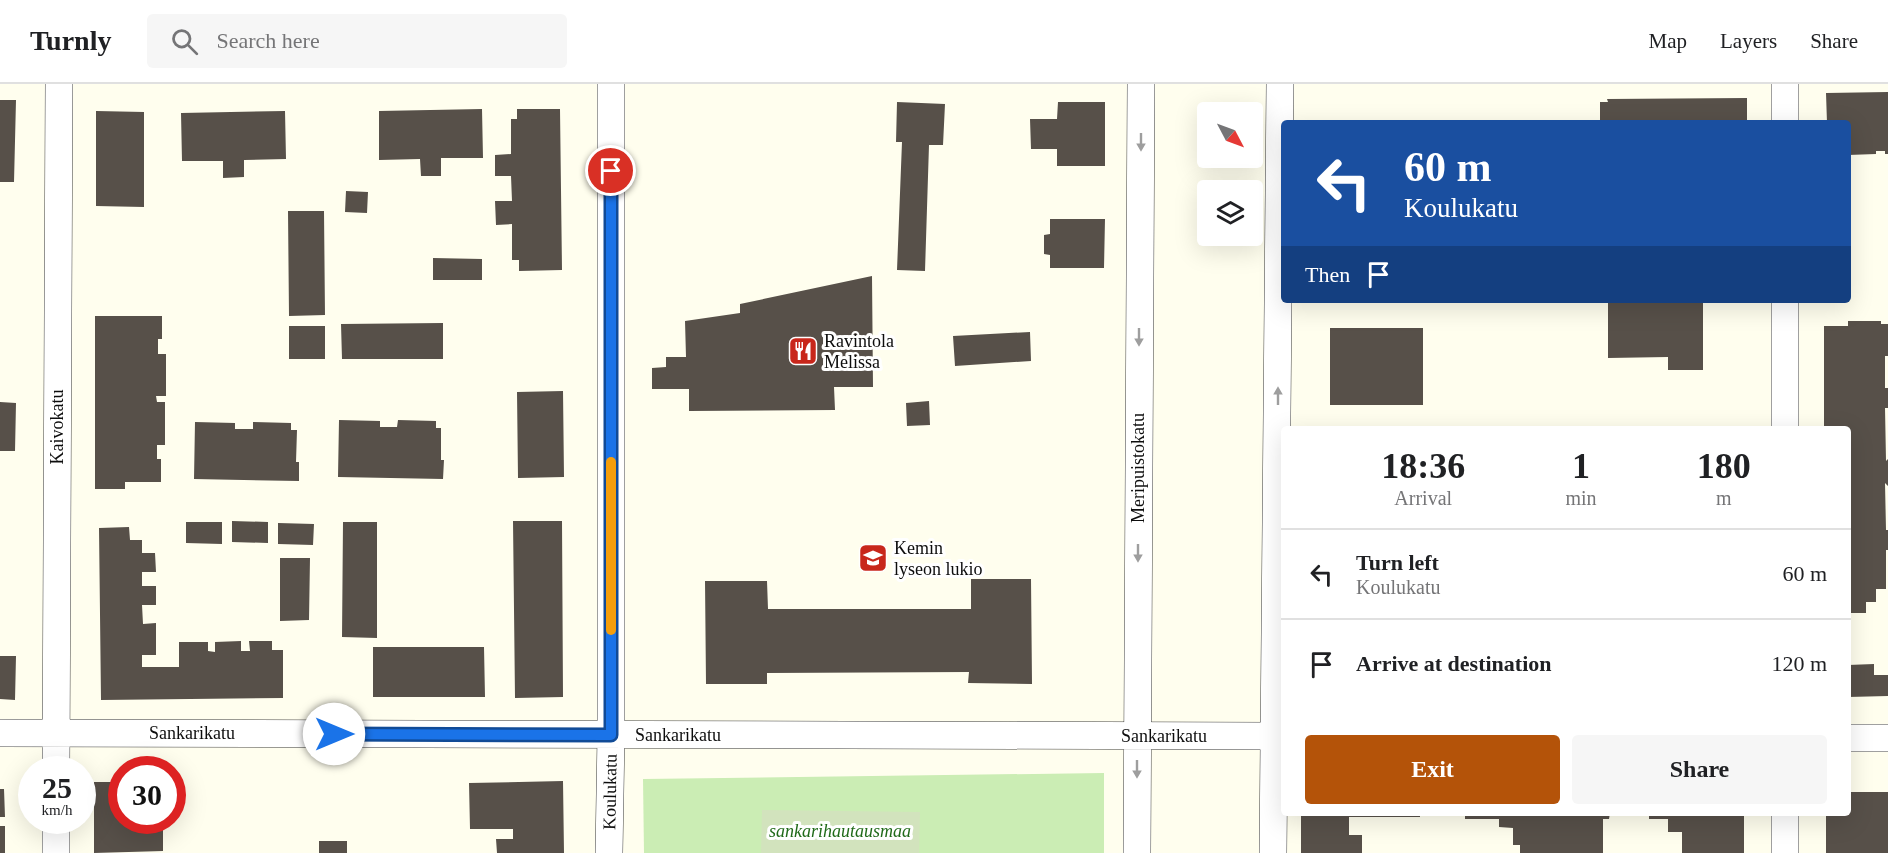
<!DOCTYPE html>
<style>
:root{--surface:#fff;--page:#f6f6f6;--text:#202124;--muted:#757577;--line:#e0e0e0;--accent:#b45309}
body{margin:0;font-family:"Times New Roman",serif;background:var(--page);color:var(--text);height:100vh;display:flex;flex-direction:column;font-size:22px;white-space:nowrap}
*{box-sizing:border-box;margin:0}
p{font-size:20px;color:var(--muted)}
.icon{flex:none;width:33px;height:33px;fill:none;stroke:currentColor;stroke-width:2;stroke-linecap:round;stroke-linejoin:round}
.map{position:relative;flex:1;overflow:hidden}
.drawer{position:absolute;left:1281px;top:342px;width:570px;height:390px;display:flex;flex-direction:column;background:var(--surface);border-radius:6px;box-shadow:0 6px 24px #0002}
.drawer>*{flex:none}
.hud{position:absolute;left:1281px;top:36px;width:570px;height:183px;border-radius:6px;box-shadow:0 6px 24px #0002;background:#1a4fa0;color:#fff;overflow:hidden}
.needle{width:39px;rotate:131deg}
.controls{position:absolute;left:1197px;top:18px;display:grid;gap:12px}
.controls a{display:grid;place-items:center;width:66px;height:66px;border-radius:6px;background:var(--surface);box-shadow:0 6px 24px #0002;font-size:30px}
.speed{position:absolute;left:18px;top:672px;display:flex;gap:12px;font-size:30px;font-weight:700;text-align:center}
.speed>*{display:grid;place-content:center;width:78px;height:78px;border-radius:50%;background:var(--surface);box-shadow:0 6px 24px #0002;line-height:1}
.speed small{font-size:15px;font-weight:400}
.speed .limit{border:9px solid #d22;background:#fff;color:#111}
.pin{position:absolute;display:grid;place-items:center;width:51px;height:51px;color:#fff;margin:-26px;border:3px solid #fff;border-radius:50%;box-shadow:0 2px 6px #0007}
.me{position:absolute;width:66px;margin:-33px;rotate:90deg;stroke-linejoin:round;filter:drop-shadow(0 0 4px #0008)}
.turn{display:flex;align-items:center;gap:21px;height:126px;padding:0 24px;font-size:27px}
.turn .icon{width:78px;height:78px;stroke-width:2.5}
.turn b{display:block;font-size:42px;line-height:51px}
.then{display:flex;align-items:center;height:57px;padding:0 24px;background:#0003;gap:12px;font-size:22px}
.eta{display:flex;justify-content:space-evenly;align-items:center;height:102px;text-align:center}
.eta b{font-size:36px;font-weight:800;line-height:42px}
.action{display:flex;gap:12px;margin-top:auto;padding:12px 24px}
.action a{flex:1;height:69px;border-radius:6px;background:var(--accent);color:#fff;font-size:24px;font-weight:800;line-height:69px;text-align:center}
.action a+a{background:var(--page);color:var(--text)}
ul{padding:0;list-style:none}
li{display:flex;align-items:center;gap:18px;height:90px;padding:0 24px;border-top:2px solid var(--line)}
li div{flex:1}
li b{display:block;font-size:22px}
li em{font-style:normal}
header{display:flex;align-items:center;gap:36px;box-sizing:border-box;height:84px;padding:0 30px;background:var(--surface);border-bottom:2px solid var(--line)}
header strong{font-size:28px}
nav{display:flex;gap:33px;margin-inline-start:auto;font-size:21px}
.search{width:420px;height:54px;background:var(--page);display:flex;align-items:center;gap:15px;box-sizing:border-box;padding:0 21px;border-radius:6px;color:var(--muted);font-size:22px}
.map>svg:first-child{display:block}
.green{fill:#cbedb4}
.cemetery{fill:#d2e3bd}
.building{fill:#575049}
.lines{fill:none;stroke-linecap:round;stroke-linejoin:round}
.street-casing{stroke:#404040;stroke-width:28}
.street{stroke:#fff;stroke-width:27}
.oneway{fill:#9e9e9e}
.route-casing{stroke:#114b97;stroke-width:15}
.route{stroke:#1a73e8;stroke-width:10}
.slow{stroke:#f59e0b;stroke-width:10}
.labels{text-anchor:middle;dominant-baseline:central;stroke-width:6;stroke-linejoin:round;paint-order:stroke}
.poi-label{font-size:18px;fill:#0d0d0d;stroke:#fff;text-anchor:start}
.street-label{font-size:18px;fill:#0d0d0d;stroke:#fff}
.park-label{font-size:18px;font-style:italic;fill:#206a19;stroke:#fff}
</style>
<header>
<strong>Turnly</strong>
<div class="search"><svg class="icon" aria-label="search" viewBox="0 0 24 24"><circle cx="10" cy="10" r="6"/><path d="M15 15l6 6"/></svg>Search here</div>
<nav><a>Map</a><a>Layers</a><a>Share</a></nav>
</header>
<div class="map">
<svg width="1888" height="769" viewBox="0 0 1888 769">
<rect width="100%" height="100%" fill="#fffeee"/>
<path class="green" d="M 1104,689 L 1104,769 L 644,769 L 643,695 Z"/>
<path class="cemetery" d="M 762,726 L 920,728 L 919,769 L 761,769 Z"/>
<path class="building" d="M 1888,8 L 1888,70 L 1885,70 L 1885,67 L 1876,67 L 1876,70 L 1848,71 L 1848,39 L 1827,39 L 1826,9 Z
M 1747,14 L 1747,39 L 1600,39 L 1600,18 L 1608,18 L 1607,15 Z
M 0,16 L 16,16 L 14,98 L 0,98 Z
M 897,18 L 945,20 L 943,61 L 929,61 L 925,187 L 897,186 L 902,58 L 896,58 Z
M 1058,18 L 1105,18 L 1105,82 L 1057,82 L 1057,65 L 1031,65 L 1030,35 L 1057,35 Z
M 482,25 L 483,74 L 441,74 L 441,92 L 421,92 L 420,75 L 379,76 L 379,27 Z
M 517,25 L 560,25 L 562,186 L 519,187 L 519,176 L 512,176 L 512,140 L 496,141 L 495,117 L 512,117 L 511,92 L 495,92 L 495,71 L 511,70 L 511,35 L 517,35 Z
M 96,27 L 144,28 L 144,123 L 96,122 Z
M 285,27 L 286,75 L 244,76 L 244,93 L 223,94 L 223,77 L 182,77 L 181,29 Z
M 346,107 L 368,108 L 367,129 L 345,128 Z
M 288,127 L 324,127 L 325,231 L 289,232 Z
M 1050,135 L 1105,135 L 1104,184 L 1050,184 L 1050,171 L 1044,170 L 1044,151 L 1050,150 Z
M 433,174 L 482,175 L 482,196 L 433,196 Z
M 872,192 L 873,303 L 834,303 L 835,326 L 689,327 L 689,305 L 652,305 L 652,284 L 666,283 L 666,273 L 686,273 L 685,237 L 740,229 L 740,220 Z
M 1608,216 L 1703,216 L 1703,286 L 1668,286 L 1668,273 L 1608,274 Z
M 95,232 L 162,232 L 162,255 L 158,255 L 158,270 L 166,270 L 166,312 L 156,312 L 157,318 L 165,318 L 165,361 L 157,361 L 157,375 L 161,375 L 161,398 L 125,398 L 125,405 L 95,405 Z
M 1848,237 L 1881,237 L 1881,240 L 1888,240 L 1888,272 L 1885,272 L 1885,304 L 1888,304 L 1888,324 L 1885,324 L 1886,377 L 1888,375 L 1888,402 L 1885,399 L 1886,446 L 1888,446 L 1888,466 L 1886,466 L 1886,505 L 1876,505 L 1876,518 L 1866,518 L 1866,529 L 1848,529 L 1848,345 L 1824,345 L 1824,242 L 1848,242 Z
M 443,239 L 443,275 L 342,275 L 341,240 Z
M 289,242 L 325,242 L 325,275 L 289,275 Z
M 1330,244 L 1423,244 L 1423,321 L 1330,321 Z
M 1030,248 L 1031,277 L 955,282 L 953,252 Z
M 563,307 L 564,393 L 518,394 L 517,308 Z
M 929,317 L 930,341 L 907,342 L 906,319 Z
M 0,318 L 16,319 L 15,367 L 0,367 Z
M 339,336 L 380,337 L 380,343 L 397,343 L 398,336 L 436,337 L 436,344 L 441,344 L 441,376 L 444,376 L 443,395 L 338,393 Z
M 195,338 L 235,339 L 235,345 L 253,345 L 253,338 L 291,339 L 291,346 L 297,346 L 296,378 L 299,378 L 299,397 L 194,395 Z
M 232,437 L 268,438 L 268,459 L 232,458 Z
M 513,437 L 562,437 L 563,613 L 515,614 Z
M 186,438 L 222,438 L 222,460 L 186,459 Z
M 343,438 L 377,438 L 377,554 L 342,553 Z
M 278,439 L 314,440 L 313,461 L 278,460 Z
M 129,443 L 130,456 L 142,456 L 142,469 L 155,469 L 156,488 L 142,488 L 142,502 L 156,502 L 156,521 L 142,521 L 143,540 L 156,539 L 156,571 L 142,571 L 142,583 L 179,583 L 179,558 L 208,558 L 208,567 L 215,568 L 215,558 L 241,557 L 241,567 L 250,567 L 249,557 L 272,557 L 272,566 L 283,566 L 283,614 L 101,616 L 99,444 Z
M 280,474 L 310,474 L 309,536 L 280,537 Z
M 971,495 L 1031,495 L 1032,600 L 968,599 L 969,588 L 767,589 L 767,600 L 706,600 L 705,497 L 767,497 L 768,525 L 971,525 Z
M 373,563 L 484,563 L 485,613 L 373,613 Z
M 0,572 L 16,572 L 15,616 L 0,615 Z
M 1874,580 L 1874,591 L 1888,591 L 1888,612 L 1848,613 L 1848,581 Z
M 563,697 L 564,769 L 497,769 L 496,755 L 513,755 L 513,745 L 470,745 L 469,699 Z
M 94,698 L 122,698 L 122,736 L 157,736 L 157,746 L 163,746 L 163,767 L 94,769 Z
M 0,705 L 4,705 L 5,733 L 0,733 Z
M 1848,708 L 1888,708 L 1888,769 L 1826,769 L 1826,729 L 1848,729 Z
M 1301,729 L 1420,729 L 1420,733 L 1349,733 L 1349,751 L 1362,751 L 1362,769 L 1301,769 Z
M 1465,729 L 1610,729 L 1609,735 L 1603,735 L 1603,769 L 1520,769 L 1520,761 L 1513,761 L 1513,744 L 1499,743 L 1499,735 L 1465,735 Z
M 1649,729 L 1744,729 L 1744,769 L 1682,769 L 1682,748 L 1668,748 L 1668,735 L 1649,735 Z
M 0,742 L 5,742 L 5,769 L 0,769 Z
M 319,757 L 347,757 L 347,769 L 319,769 Z"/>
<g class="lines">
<g class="street-casing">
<path id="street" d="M 1785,39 L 1785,0
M 1785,345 L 1785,216
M 0,649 L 1284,652
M 1848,654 L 1888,654
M 56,686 L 59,0
M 1785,729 L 1785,769
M 56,736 L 56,769
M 609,769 L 611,651 L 611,0
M 1137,769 L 1141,0
M 1273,769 L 1280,0"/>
</g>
<use href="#street" class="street"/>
</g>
<defs><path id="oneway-solid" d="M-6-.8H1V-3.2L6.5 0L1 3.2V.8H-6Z" transform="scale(1.5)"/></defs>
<g class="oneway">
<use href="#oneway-solid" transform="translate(1141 58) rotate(90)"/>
<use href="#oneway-solid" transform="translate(1139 253) rotate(90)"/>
<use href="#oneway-solid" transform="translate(1278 312) rotate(-90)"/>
<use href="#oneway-solid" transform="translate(1138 469) rotate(90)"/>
<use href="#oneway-solid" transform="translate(1137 685) rotate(90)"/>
</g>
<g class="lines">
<g class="route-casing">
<path id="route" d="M 334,650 L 611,651 L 611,87"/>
</g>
<use href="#route" class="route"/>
<path class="slow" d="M 611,378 L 611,546"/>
</g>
<defs>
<g id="restaurant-square" transform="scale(1.5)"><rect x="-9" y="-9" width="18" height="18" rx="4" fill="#c8271b" stroke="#fff"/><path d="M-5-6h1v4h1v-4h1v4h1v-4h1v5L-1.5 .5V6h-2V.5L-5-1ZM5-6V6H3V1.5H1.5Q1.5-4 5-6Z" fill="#fff"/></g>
<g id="school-square" transform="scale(1.5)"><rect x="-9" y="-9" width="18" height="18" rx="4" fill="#c8271b" stroke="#fff"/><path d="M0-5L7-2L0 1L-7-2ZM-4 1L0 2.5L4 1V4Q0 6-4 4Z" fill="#fff"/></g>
</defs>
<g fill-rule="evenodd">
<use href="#restaurant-square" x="803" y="267"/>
<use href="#school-square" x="873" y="474"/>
</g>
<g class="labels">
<g class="poi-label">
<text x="824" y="257">Ravintola<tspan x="824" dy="21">Melissa</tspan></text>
<text x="894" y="464">Kemin<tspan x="894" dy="21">lyseon lukio</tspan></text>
</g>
<g class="street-label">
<text transform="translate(57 343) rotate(-90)">Kaivokatu</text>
<text transform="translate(1138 384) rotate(-90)">Meripuistokatu</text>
<text x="192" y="649">Sankarikatu</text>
<text x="678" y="651">Sankarikatu</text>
<text x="1164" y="652">Sankarikatu</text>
<text transform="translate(610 708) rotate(-89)">Koulukatu</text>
</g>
<g class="park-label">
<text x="840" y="747">sankarihautausmaa</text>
</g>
</g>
</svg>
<div class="controls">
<a><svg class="needle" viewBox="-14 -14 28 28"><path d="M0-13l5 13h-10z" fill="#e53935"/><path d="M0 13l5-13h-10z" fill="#757577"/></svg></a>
<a><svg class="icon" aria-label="layers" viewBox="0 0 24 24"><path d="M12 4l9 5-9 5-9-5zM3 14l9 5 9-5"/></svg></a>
</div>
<div class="speed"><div>25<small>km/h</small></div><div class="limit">30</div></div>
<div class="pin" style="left:611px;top:87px;background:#d93025"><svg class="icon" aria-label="arrive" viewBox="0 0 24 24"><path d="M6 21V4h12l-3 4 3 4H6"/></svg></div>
<svg class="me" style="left:334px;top:650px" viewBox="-20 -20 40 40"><circle r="19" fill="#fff"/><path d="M0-13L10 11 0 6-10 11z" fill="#1a73e8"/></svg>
<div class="hud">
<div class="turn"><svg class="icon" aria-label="left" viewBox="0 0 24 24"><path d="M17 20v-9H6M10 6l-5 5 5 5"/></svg><div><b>60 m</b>Koulukatu</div></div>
<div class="then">Then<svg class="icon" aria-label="arrive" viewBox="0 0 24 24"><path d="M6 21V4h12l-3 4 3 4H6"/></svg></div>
</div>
<section class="drawer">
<div class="eta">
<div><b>18:36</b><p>Arrival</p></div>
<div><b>1</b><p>min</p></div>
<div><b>180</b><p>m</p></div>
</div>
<ul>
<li><svg class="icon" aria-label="left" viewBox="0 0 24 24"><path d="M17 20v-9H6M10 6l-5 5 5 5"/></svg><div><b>Turn left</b><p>Koulukatu</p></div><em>60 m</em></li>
<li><svg class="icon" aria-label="arrive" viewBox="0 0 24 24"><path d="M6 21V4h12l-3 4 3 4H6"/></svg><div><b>Arrive at destination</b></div><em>120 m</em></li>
</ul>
<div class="action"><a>Exit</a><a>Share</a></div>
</section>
</div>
